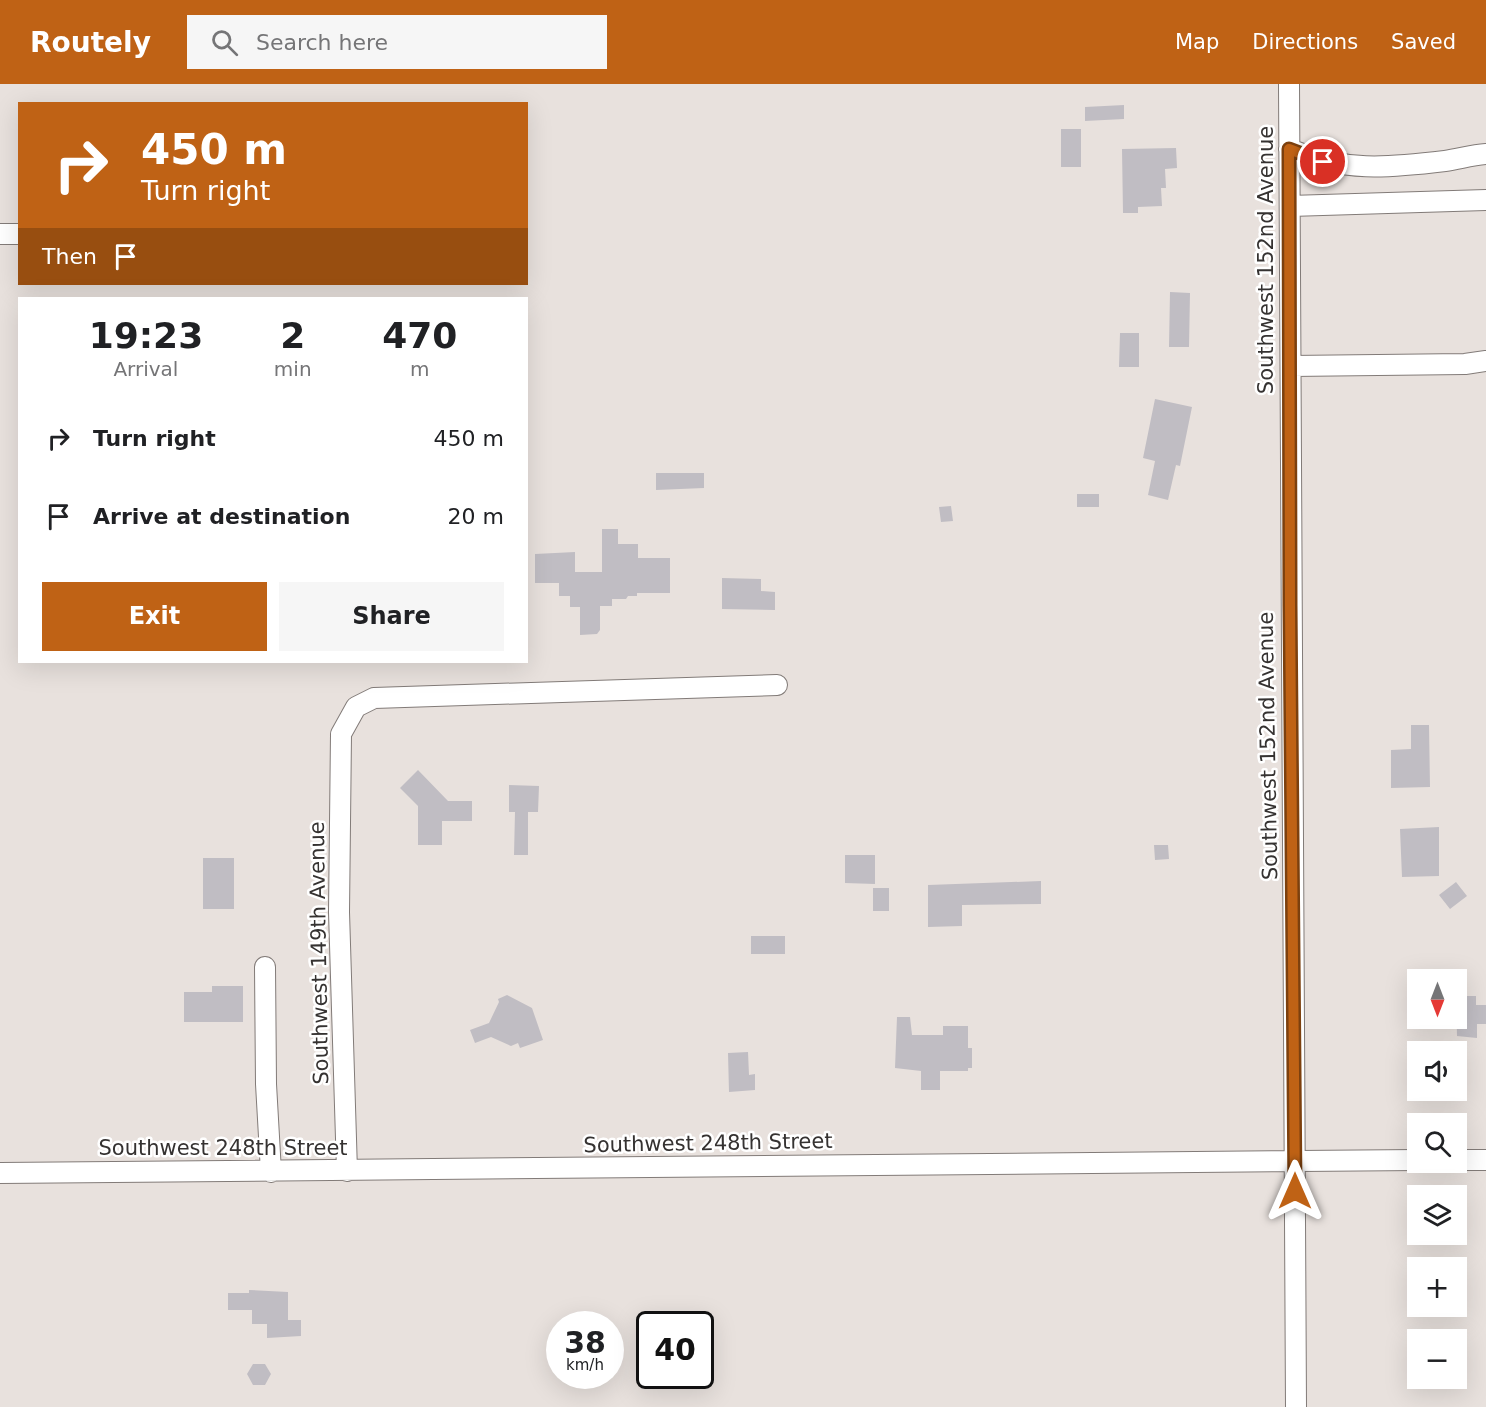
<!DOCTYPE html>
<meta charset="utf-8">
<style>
:root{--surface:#fff;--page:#f6f6f6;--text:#202124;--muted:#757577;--accent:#bf6215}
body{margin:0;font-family:"DejaVu Sans",sans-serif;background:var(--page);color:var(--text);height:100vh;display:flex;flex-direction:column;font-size:22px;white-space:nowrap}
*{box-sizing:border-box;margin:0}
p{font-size:20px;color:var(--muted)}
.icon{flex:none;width:33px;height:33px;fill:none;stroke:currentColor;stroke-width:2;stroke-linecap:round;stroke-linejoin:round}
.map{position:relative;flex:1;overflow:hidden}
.panel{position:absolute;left:18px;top:213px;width:510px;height:366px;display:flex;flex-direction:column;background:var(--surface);border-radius:0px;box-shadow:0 6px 24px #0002}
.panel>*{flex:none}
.guide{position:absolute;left:18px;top:18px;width:510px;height:183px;border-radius:0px;box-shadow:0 6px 24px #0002;background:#bf6215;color:#fff;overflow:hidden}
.needle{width:39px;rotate:180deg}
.tools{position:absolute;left:1407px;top:885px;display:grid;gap:12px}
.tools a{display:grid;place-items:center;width:60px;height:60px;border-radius:0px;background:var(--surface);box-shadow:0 6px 24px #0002;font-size:30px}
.speed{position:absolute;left:546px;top:1227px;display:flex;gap:12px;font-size:30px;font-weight:700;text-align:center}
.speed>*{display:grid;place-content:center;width:78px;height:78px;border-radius:50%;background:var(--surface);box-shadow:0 6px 24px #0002;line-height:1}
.speed small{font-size:15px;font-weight:400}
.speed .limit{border:3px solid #111;border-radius:9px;background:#fff;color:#111}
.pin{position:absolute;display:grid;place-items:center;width:51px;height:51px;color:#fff;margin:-26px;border:3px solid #fff;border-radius:50%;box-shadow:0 2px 6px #0007}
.me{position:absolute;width:66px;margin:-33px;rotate:0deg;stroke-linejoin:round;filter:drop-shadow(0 0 4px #0008)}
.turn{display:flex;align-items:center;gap:21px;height:126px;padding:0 24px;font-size:27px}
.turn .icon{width:78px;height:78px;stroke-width:2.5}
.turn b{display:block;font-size:42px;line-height:51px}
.then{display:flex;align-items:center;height:57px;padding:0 24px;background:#0003;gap:12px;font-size:22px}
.eta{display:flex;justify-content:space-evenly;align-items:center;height:102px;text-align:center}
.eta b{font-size:36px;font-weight:700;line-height:42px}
.cta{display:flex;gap:12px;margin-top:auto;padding:12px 24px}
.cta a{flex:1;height:69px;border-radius:0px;background:var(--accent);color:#fff;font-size:24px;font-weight:700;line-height:69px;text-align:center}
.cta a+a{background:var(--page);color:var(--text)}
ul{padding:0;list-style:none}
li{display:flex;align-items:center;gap:18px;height:78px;padding:0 24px}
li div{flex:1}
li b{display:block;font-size:22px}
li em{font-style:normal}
header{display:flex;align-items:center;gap:36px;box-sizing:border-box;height:84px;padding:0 30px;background:var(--accent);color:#fff}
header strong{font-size:28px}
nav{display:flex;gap:33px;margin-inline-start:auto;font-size:21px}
.search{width:420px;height:54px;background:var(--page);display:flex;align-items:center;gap:15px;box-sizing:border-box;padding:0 21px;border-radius:0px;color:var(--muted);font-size:22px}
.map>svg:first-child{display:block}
.building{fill:#c0bdc3}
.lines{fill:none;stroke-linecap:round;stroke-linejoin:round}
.minor-casing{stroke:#827b78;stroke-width:22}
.minor{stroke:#fff;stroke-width:20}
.route-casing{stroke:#7c400e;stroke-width:15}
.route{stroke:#bf6215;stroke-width:10}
.labels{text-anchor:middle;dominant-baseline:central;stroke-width:5;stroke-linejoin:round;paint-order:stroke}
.street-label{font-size:21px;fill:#353231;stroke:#fff}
</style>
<header>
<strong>Routely</strong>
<div class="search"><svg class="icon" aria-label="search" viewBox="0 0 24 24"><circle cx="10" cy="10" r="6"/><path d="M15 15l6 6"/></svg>Search here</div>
<nav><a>Map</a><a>Directions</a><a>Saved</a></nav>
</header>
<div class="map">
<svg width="1486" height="1323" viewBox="0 0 1486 1323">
<rect width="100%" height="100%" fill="#e8e1dd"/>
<path class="building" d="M 1124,21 L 1124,35 L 1085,37 L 1085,23 Z
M 1061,45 L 1081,45 L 1081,83 L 1061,83 Z
M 1176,64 L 1177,84 L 1165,85 L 1166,104 L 1161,104 L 1162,122 L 1138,123 L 1138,129 L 1123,129 L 1122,65 Z
M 1170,208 L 1190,209 L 1189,263 L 1169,263 Z
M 1120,249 L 1139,249 L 1139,283 L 1119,283 Z
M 1155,315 L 1192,323 L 1180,382 L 1176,381 L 1168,416 L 1148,411 L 1155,377 L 1143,374 Z
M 656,389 L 704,389 L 704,404 L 656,406 Z
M 1077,410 L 1099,410 L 1099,423 L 1077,423 Z
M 951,422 L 953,437 L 941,438 L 939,423 Z
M 602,445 L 618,445 L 618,460 L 638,460 L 638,474 L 670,474 L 670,509 L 637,509 L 637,512 L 628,512 L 626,515 L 612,515 L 612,522 L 600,522 L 600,546 L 597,550 L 580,551 L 580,523 L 570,523 L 570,512 L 559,512 L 559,499 L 535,499 L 535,470 L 575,468 L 575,488 L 602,488 Z
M 722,494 L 761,495 L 761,507 L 775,508 L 775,526 L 722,525 Z
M 1411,641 L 1429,641 L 1430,703 L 1391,704 L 1391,666 L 1411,665 Z
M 418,686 L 448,717 L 472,717 L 472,737 L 442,737 L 442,761 L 418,761 L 418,722 L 400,704 Z
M 509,701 L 539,702 L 538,728 L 528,728 L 528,771 L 514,771 L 515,728 L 509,728 Z
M 1439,743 L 1439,792 L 1402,793 L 1400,745 Z
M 1154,761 L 1168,761 L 1169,775 L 1155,776 Z
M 845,771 L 875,771 L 875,800 L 845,799 Z
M 203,774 L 234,774 L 234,825 L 203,825 Z
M 1041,797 L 1041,820 L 962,821 L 962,842 L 928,843 L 928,801 Z
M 1456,798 L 1467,812 L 1450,825 L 1439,811 Z
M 873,804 L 889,804 L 889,827 L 873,827 Z
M 751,852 L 785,852 L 785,870 L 751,870 Z
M 212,902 L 243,902 L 243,938 L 184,938 L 184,908 L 212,908 Z
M 507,911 L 532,924 L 543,956 L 520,964 L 518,959 L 511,962 L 491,953 L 475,959 L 470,946 L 489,939 L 499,918 L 498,915 Z
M 1456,912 L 1476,912 L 1476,921 L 1486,921 L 1486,940 L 1477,940 L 1477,954 L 1457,952 Z
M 897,933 L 910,933 L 912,951 L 943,951 L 943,942 L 968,942 L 968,964 L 972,964 L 972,984 L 968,984 L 968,987 L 940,987 L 940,1006 L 921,1006 L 921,987 L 895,984 Z
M 748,968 L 749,991 L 755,990 L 755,1006 L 729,1008 L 728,969 Z
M 249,1206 L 288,1208 L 288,1236 L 301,1236 L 301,1252 L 267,1254 L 267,1240 L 252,1240 L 252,1226 L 228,1226 L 228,1209 L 249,1209 Z
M 253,1280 L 265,1280 L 271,1290 L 265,1301 L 253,1301 L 247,1290 Z"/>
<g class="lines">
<g class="minor-casing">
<path id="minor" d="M 1289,0 L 1296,1323
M 1289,65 C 1344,88 1387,84 1445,77 C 1459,75 1472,71 1486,70
M 1290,122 L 1486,116
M 0,150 L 20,150
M 1291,282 L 1465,280 L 1486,277
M 265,883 L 266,1000 L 271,1088
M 1456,1076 L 1486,1076
M 347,1087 L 339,828 L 341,650 L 356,623 L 374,614 L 777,601
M 0,1089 L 1418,1076"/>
</g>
<use href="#minor" class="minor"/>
</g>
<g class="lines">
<g class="route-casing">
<path id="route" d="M 1295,1107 L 1290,522 L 1289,65 L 1323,78"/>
</g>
<use href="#route" class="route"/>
</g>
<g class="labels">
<g class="street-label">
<text transform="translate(1266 176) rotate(-90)">Southwest 152nd Avenue</text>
<text transform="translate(1268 662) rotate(-91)">Southwest 152nd Avenue</text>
<text transform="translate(319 869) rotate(-91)">Southwest 149th Avenue</text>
<text transform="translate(708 1059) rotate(-1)">Southwest 248th Street</text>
<text x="223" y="1064">Southwest 248th Street</text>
</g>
</g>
</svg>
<div class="tools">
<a><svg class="needle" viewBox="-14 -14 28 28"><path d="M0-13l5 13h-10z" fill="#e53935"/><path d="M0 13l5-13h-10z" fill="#757577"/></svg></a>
<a><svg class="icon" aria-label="sound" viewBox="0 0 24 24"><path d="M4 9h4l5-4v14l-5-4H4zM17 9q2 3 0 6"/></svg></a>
<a><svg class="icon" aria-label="search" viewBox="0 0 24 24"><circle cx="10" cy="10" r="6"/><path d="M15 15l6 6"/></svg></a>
<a><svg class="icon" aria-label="layers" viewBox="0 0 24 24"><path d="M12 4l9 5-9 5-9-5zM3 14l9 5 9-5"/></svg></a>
<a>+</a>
<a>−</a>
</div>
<div class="speed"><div>38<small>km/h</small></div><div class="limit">40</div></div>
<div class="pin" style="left:1323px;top:78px;background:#d93025"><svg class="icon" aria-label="arrive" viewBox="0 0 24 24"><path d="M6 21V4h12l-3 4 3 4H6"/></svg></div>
<svg class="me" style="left:1295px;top:1107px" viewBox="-20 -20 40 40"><path d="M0-17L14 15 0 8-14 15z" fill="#bf6215" stroke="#fff" stroke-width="4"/></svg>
<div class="guide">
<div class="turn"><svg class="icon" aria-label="right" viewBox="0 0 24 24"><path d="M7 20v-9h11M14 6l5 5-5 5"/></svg><div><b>450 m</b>Turn right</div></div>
<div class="then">Then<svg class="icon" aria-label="arrive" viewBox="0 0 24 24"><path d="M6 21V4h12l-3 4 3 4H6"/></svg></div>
</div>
<section class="panel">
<div class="eta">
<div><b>19:23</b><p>Arrival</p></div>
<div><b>2</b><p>min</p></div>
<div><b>470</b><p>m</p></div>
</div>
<ul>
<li><svg class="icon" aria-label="right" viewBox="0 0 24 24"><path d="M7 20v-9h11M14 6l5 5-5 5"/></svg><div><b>Turn right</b></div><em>450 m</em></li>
<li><svg class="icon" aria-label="arrive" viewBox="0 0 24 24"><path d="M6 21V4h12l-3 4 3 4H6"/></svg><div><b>Arrive at destination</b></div><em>20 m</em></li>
</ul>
<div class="cta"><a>Exit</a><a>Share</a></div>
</section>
</div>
